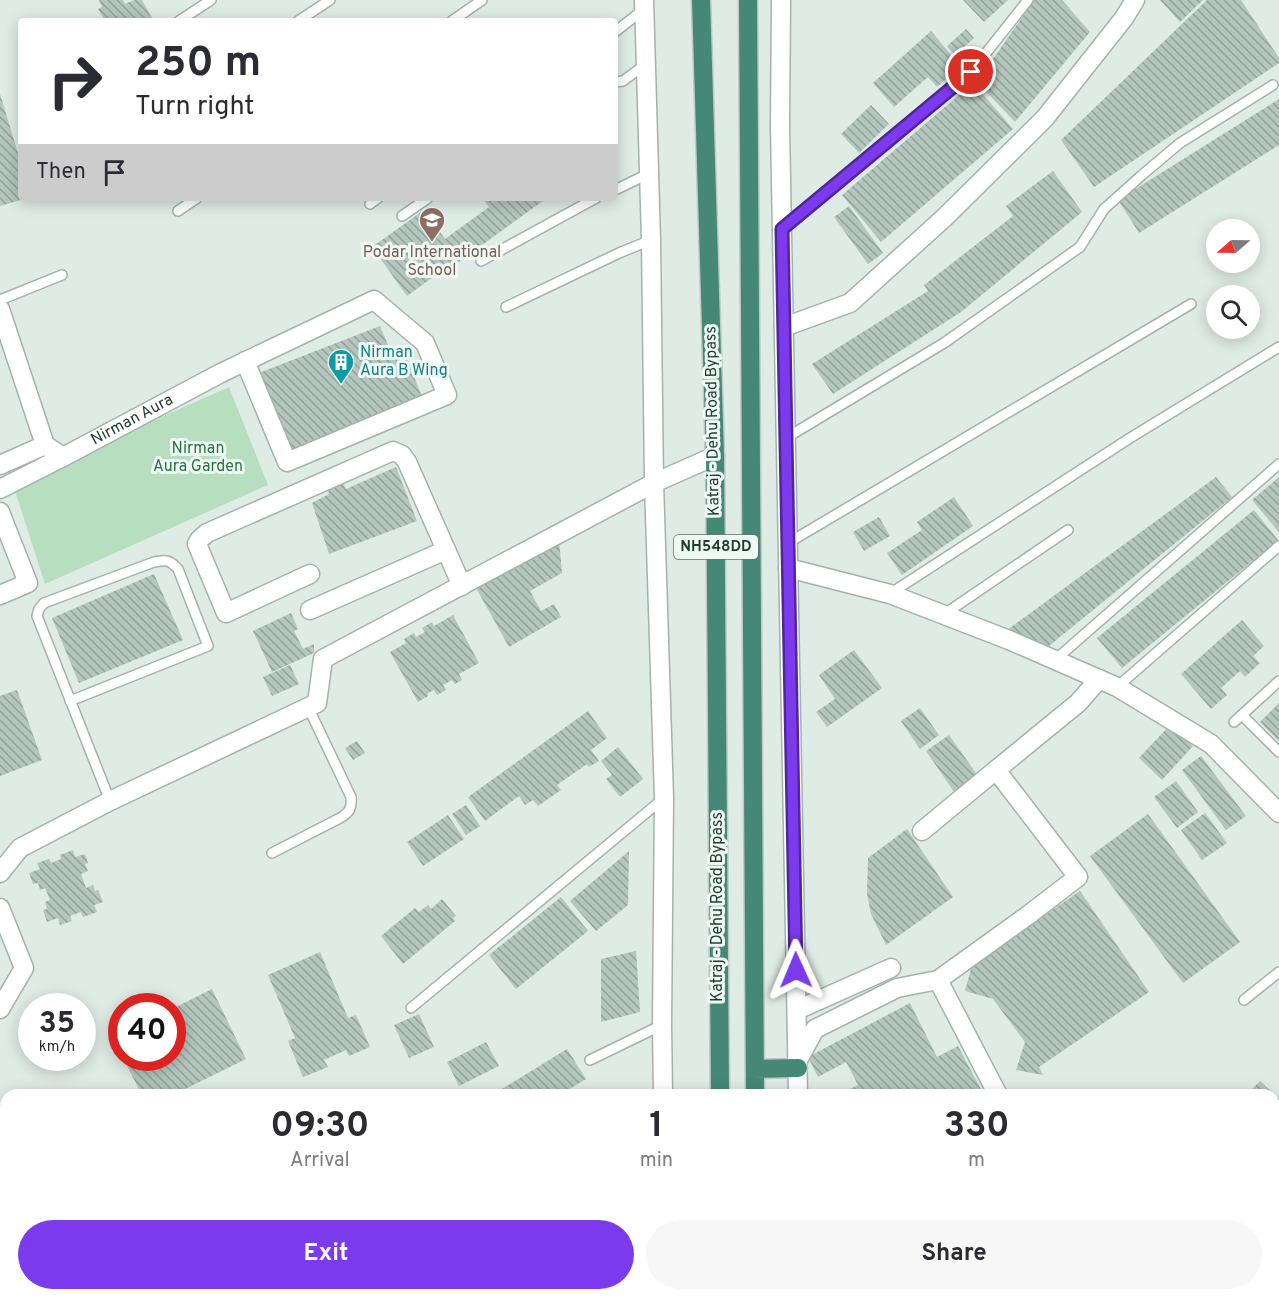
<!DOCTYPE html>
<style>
:root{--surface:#fff;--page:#f7f7f7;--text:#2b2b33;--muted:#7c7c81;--accent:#7c3aed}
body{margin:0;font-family:Overpass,sans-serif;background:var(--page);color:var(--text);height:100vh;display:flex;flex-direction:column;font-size:22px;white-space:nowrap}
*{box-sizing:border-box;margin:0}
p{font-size:20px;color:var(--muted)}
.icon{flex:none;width:33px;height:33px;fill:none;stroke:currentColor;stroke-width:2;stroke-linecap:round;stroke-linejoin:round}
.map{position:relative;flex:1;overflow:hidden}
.panel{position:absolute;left:0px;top:1089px;width:1280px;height:212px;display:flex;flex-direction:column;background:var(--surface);border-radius:18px 18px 0 0;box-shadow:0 3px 15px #0003}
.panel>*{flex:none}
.guide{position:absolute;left:18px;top:18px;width:600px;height:183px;border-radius:6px;box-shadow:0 3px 15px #0003;background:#fff;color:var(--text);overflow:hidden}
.needle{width:39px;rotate:250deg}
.fabs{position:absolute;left:1206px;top:219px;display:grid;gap:12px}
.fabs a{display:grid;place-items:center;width:54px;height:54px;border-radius:50%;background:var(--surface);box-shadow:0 3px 15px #0003;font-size:30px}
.speed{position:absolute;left:18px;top:993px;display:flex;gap:12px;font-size:30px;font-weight:700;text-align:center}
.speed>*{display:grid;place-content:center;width:78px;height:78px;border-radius:50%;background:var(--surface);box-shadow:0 3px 15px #0003;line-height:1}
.speed small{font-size:15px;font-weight:400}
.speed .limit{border:9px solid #d22;background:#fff;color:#111}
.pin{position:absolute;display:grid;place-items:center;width:51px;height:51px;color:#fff;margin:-26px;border:3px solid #fff;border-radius:50%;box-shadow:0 2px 6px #0007}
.me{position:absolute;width:66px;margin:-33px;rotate:359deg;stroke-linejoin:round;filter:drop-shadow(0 0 4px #0008)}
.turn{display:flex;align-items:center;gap:21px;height:126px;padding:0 18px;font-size:27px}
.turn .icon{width:78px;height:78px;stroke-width:2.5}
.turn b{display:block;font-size:42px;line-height:51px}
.then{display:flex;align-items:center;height:57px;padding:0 18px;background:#0003;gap:12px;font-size:22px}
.eta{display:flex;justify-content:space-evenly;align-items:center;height:102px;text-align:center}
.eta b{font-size:36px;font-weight:700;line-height:42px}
.primary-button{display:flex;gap:12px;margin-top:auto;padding:12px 18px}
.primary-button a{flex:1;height:69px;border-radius:36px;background:var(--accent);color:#fff;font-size:24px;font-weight:700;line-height:69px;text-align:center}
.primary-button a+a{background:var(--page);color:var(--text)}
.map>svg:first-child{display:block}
.garden{fill:#b6debf}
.building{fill:url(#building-back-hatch)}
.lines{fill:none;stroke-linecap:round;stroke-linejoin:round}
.service-casing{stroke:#a2b3ac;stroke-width:12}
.minor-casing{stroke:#a2b3ac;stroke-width:21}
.tertiary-casing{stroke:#a2b3ac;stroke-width:21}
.trunk-casing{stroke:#c0c8c6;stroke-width:21}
.service{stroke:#fff;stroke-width:9}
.minor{stroke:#fff;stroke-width:18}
.tertiary{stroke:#fff;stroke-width:18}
.trunk{stroke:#448875;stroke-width:18}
.route-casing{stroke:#51269a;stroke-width:15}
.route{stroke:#7c3aed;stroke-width:10}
.labels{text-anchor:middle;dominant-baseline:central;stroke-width:6;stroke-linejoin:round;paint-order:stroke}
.shield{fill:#f0f8f3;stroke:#5e746d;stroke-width:1.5}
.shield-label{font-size:15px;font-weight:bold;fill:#1f3c33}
.education-label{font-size:16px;fill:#785e54;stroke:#f0f8f3}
.culture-label{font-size:16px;fill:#0d838f;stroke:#f0f8f3;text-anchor:start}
.street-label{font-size:16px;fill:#1f3c33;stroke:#f0f8f3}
.park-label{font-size:16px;fill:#267642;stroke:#f0f8f3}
</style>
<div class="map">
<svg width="1279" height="1300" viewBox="0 0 1279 1300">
<defs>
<pattern id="building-back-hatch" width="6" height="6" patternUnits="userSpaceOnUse" patternTransform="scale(1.5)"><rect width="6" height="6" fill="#b4c6be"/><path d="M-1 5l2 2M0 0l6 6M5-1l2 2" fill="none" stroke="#92a29b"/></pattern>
</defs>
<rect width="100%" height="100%" fill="#dfebe5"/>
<path class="garden" d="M 229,387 L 268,485 L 45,584 L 15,491 L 121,435 Z"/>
<path class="building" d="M 99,0 L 123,0 L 125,4 L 134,0 L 142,0 L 153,20 L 105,21 L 98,9 L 102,7 Z
M 963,0 L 1008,0 L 984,22 Z
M 1034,0 L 1062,0 L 1090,32 L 1015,122 L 977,82 Z
M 1160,0 L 1203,0 L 1180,22 Z
M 1207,0 L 1241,0 L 1279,58 L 1279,63 L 1094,187 L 1061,140 Z
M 966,29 L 974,38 L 955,55 L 947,46 Z
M 931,31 L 963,69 L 956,75 L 953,73 L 937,87 L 928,77 L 894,107 L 873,83 Z
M 973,83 L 1013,129 L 881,242 L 842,195 Z
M 0,94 L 21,163 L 21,200 L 0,206 Z
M 1279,99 L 1279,145 L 1139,233 L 1118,200 Z
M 871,105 L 889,124 L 859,153 L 841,134 Z
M 1053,171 L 1082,212 L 961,312 L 833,394 L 812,364 L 928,291 L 924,285 L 1013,216 L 1006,206 Z
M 482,198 L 547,198 L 442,274 L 440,272 L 407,296 L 372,247 L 424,210 L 445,239 L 489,207 Z
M 849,206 L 883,253 L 868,264 L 834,217 Z
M 380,326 L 393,357 L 404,350 L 422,397 L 293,454 L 259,373 Z
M 396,467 L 417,521 L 329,554 L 312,503 L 329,494 L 327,486 L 341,479 L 346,489 Z
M 1216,477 L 1232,497 L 1044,650 L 1003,633 Z
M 1279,477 L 1279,532 L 1252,500 Z
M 954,497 L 973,526 L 902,575 L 887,553 L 922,530 L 917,522 Z
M 1254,510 L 1278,540 L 1122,668 L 1097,638 Z
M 879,517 L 890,536 L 864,551 L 853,532 Z
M 559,539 L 562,573 L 530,591 L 541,611 L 554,604 L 561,617 L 509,647 L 475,586 Z
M 154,574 L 183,640 L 79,683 L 52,618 Z
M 291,613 L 298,629 L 294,631 L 303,649 L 314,644 L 314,653 L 272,672 L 253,631 Z
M 453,615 L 479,663 L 459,674 L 462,680 L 455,684 L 452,680 L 443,685 L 446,690 L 437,695 L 434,690 L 428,693 L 428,696 L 418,702 L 390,652 L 406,643 L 404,639 L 414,633 L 416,637 L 425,632 L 422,628 L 432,622 L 434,626 Z
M 1242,620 L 1264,646 L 1253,656 L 1260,663 L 1245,677 L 1240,671 L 1221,688 L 1227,695 L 1211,709 L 1181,674 Z
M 854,650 L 882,688 L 827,727 L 816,712 L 835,699 L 819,675 Z
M 290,665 L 299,684 L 272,696 L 263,677 Z
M 17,690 L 42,760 L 0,776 L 0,696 Z
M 1279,703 L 1279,741 L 1260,722 Z
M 920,708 L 939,735 L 920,749 L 901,721 Z
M 588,711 L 607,738 L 591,750 L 599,761 L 589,767 L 587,764 L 557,785 L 561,790 L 538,806 L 533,800 L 525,805 L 519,796 L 485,821 L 468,797 Z
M 1170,725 L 1193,746 L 1162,780 L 1139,758 Z
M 949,735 L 978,776 L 955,793 L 926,751 Z
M 357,741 L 365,753 L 353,760 L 345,748 Z
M 618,747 L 643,779 L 620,797 L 606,779 L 612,775 L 601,761 Z
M 1201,756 L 1246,816 L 1226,830 L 1182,770 Z
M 1176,781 L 1198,812 L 1177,828 L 1154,797 Z
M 466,805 L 480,826 L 466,835 L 452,814 Z
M 1205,813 L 1227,843 L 1202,860 L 1181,830 Z
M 1148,814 L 1240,942 L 1183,983 L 1090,856 Z
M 448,815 L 464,839 L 423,866 L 407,842 Z
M 907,829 L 953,897 L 886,945 L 871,914 L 867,894 L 868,858 Z
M 73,850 L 75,857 L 85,854 L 88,863 L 85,864 L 88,871 L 81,874 L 86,888 L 93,885 L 95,891 L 98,890 L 103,902 L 94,905 L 97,912 L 83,917 L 81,912 L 70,916 L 72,921 L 60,925 L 58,918 L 47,922 L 43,910 L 47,909 L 45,902 L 50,900 L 45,888 L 40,890 L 38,883 L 33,884 L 29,873 L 40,869 L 37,863 L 49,859 L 51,863 L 61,859 L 60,855 Z
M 629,851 L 628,905 L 596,931 L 570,901 Z
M 1080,891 L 1149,992 L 1039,1067 L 1043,1075 L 1016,1070 L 1025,1042 L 993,999 L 965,991 L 972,965 Z
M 561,897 L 588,931 L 516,989 L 489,955 Z
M 442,899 L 456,916 L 453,918 L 455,921 L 403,964 L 381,936 L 415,908 L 419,912 L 428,905 L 431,909 Z
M 636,951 L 640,1012 L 601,1022 L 601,959 Z
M 320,952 L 348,1018 L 356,1015 L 370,1047 L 349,1056 L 346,1050 L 324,1060 L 328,1067 L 303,1077 L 288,1041 L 295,1038 L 268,975 Z
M 212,989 L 246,1059 L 173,1095 L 142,1095 L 123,1058 L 172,1058 L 172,1009 Z
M 910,1003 L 937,1057 L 958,1046 L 984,1095 L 838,1095 L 858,1085 L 846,1062 L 818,1077 L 808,1057 Z
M 419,1014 L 434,1047 L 409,1058 L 394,1025 Z
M 486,1042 L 499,1066 L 459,1086 L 447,1062 Z
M 567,1049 L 586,1079 L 563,1093 L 560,1089 L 551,1095 L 492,1095 Z
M 1260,1081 L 1279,1099 L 1279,1115 L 1274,1120 L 1274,1095 L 1246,1095 Z
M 414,1294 L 438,1294 L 429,1300 L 418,1300 Z
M 842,1294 L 894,1294 L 897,1300 L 845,1300 Z
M 914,1294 L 990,1294 L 980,1300 L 917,1300 Z
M 1049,1294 L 1104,1294 L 1109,1300 L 1054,1300 Z
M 1221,1294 L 1251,1294 L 1255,1300 L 1214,1300 Z"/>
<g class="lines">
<g class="service-casing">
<path id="service" d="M 179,21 L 211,0
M 298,21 L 330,0
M 452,21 L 482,0
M 615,32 L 644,9
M 615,82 L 623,81 L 646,64
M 615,190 L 650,173
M 370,204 L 378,198
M 178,211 L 197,198
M 402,216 L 428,198
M 782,229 L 971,72 L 1028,0
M 481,261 L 596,198
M 0,300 L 62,275
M 506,307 L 619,253 L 651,240
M 786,438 L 944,343 L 1080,247 L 1104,209 L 1142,175 L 1180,143 L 1273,85
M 788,543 L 1191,304
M 891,593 L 1130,438 L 1279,347
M 943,615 L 1068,530
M 1055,660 L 1279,464
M 1117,687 L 1279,546
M 70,701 L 208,646 L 178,569 C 169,559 166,560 154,562 L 44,603 L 39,609 L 37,616 L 110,801
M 1242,715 L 1279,752
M 1234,722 L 1279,681
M 272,853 L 340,818 C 350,812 352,808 351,797 L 308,707
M 1244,1000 L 1279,972
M 411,1008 L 664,798
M 590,1060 L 662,1025
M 607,1300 L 617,1294"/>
</g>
<g class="minor-casing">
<g id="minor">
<path d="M 0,309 L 45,445"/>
<path d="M 784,327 L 850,303 L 944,218 L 1045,118 L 1124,18 L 1135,0"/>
<path id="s1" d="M 45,445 L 63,457 L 221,373 L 374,300 L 425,343 L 447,395 L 287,462 L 245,361"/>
<path d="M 0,465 L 45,445"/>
<path d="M 0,489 L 63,457"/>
<path d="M 0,512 L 28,583 L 0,595"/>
<path d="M 788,568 L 890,594 L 1009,640 L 1117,687 L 1211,744 L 1279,813"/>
<path d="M 310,574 L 226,613 L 197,544 L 200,539 L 207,533 L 393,451 L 402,455 L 407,462 L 462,586"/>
<path d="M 310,610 L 446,550"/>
<path d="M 996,770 L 1078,703 L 1099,679"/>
<path d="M 922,831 L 996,770 L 1078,877 L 1027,916 L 938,980"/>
<path d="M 0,873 L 20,848 L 110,801 L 317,703 L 323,659 L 654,483 L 715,456"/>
<path d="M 0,908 L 24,968 L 0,1009"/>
<path d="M 797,1010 L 891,968"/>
<path d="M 798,1060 L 815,1029 L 897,988 L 938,980 L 998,1095"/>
<path d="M 0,1240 L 6,1237"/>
<path d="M 186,1294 L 188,1300"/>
<path d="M 1022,1294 L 1027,1300"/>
<path d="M 506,1300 L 514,1294"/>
<path d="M 1004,1300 L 1010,1294"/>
</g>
</g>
<g class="tertiary-casing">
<path id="tertiary" d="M 644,0 L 651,240 L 654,483 L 664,798 L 662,1025 L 663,1095
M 781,0 L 780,126 L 798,1095
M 666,1294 L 666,1300
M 798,1300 L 798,1294"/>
</g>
<g class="trunk-casing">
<path id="trunk" d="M 701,0 L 715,456 L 720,1095
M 748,0 L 755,1095
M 755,1069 L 798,1068
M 721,1294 L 721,1300
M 756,1294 L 756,1300"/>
</g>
<use href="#service" class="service"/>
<use href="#minor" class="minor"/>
<use href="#tertiary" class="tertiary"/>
<use href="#trunk" class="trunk"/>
</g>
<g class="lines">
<g class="route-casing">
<path id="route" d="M 796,970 L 782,229 L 971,72"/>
</g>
<use href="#route" class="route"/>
</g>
<defs>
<g id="school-pin" transform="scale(1.35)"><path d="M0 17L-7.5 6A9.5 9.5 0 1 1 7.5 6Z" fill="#8d6e63" stroke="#f0f8f3"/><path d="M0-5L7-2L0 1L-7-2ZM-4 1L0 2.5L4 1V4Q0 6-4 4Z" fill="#fff"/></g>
<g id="building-pin" transform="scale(1.35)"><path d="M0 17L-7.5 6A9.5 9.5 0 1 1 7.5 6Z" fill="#0f9aa8" stroke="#f0f8f3"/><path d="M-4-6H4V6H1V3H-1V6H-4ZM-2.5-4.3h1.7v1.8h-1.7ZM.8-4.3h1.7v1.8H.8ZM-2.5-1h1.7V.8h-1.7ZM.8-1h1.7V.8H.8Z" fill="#fff"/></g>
</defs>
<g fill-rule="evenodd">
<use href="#school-pin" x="432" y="220"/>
<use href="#building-pin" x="341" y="362"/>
</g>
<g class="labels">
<rect class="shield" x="674" y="535" width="84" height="24" rx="4.5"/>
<g class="shield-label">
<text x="716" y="547">NH548DD</text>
</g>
<g class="education-label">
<text x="432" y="253">Podar International<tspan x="432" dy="18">School</tspan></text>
</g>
<g class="culture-label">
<text x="360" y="353">Nirman<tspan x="360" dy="18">Aura B Wing</tspan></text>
</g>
<g class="street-label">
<text stroke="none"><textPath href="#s1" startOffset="100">Nirman Aura</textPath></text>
<text transform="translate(713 421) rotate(-91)">Katraj - Dehu Road Bypass</text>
<text transform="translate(718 907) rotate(-90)">Katraj - Dehu Road Bypass</text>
</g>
<g class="park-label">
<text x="198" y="449">Nirman<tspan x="198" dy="18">Aura Garden</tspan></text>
</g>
</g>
</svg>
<div class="fabs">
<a><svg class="needle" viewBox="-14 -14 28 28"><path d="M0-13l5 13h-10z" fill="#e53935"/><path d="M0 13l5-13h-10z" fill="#7c7c81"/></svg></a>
<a><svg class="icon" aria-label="search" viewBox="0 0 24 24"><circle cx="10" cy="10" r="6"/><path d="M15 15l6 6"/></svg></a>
</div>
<div class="speed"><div>35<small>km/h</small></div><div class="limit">40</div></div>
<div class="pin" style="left:971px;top:72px;background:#d93025"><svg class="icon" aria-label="arrive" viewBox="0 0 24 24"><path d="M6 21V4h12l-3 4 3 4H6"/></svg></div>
<svg class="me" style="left:796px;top:970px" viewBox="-20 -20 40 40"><path d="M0-17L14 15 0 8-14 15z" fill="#7c3aed" stroke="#fff" stroke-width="4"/></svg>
<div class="guide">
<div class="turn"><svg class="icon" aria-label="right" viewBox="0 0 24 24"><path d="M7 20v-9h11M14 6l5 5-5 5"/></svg><div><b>250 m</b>Turn right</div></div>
<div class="then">Then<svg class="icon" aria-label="arrive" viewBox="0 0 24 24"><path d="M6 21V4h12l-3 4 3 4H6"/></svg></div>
</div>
<section class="panel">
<div class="eta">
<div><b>09:30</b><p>Arrival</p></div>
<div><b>1</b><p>min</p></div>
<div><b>330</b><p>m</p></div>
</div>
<div class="primary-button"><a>Exit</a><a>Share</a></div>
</section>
</div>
